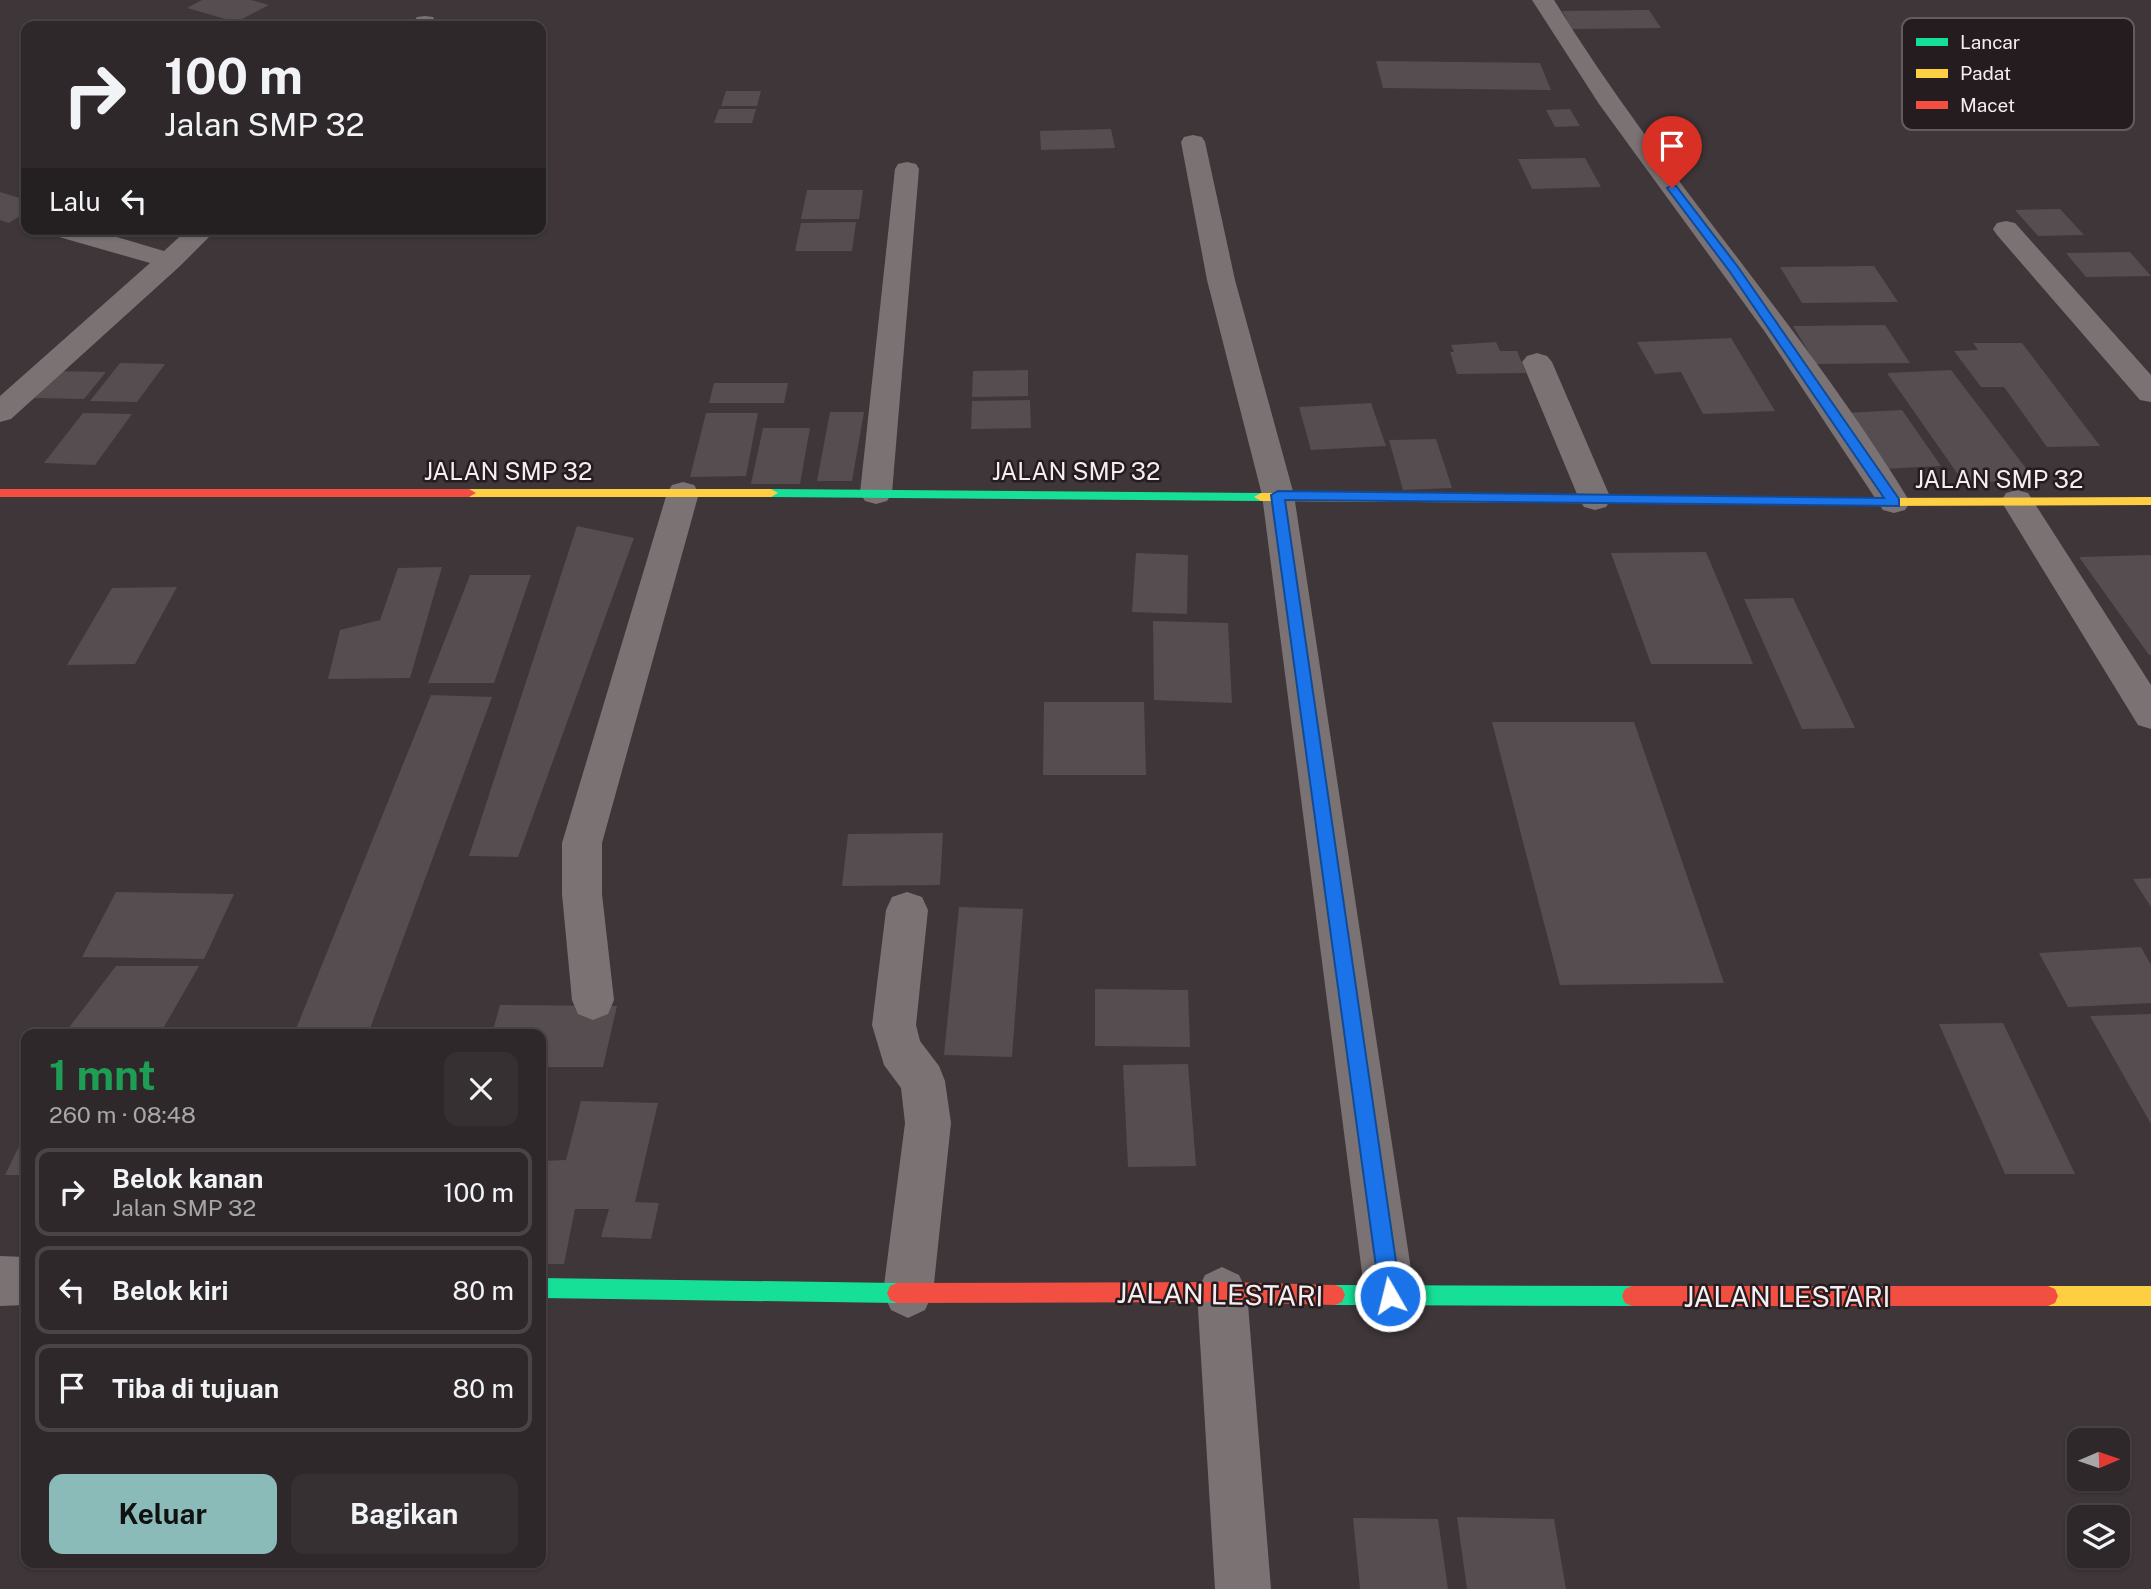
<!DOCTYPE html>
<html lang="id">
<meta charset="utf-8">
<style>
:root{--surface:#2e282a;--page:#363032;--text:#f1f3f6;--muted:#a7a6a8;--line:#494447;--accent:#8bbbb9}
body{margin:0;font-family:"Public Sans",sans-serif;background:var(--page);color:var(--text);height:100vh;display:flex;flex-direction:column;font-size:26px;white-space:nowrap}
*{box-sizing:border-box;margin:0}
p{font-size:23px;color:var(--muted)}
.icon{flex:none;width:38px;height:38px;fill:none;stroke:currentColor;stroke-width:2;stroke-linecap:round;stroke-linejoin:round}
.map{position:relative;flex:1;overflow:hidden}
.sheet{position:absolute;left:21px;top:1029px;width:525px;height:539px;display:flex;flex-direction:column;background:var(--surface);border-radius:14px;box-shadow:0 2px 5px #0004,0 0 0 2px var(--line)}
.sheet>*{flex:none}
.hud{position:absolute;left:21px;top:21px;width:525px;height:214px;border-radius:14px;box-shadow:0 2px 5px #0004,0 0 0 2px var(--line);background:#2e282a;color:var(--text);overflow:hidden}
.needle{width:46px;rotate:88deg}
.buttons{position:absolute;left:2067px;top:1428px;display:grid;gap:14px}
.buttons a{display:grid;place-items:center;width:63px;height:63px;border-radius:14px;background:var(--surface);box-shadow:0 2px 5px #0004,0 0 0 2px var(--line);font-size:35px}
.pin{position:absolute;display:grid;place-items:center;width:60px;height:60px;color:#fff;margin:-72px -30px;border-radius:50% 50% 50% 0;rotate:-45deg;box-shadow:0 0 7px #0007}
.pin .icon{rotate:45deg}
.me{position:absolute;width:77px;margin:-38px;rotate:352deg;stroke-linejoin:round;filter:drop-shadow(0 0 5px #0008)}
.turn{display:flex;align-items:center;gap:24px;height:147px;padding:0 28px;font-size:32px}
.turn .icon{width:91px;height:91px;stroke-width:2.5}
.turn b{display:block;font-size:49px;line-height:60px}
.then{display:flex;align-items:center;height:66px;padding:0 28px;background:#0003;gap:14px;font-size:26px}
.round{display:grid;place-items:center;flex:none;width:74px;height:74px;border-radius:14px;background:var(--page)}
.head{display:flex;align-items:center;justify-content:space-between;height:119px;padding:0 28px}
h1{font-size:42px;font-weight:700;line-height:52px;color:#1e9e55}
.primary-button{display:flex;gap:14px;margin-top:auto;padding:14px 28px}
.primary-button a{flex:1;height:80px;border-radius:14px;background:var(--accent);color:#111;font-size:28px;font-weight:700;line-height:80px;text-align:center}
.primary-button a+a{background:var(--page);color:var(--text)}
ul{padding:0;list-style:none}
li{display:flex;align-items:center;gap:21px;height:88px;margin:0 14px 10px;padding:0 14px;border:4px solid var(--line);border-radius:14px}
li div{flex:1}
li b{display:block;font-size:26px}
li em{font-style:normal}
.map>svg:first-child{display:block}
.building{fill:#554d4f}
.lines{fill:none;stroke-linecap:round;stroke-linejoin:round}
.street{fill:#7b7274;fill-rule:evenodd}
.fast{fill:#16e098;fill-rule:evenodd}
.slow{fill:#ffcf43;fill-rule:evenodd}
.jam{fill:#f24e42;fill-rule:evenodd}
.route{fill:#1a73e8;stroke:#114b97;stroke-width:2}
.labels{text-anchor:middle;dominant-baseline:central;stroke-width:5;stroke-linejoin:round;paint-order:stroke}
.street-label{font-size:24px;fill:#f7edf0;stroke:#241c1e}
.near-street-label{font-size:28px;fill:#f7edf0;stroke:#241c1e}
.key{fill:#241c1e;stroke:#635b5d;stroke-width:2}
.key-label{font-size:19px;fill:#f7edf0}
</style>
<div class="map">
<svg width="2151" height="1589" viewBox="0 0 2151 1589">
<rect width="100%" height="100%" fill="#3e3638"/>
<path class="building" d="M 202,0 L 251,0 L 269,5 L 236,22 L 187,8 Z
M 1649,10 L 1661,28 L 1572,29 L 1562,11 Z
M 1376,61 L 1540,63 L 1551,90 L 1383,88 Z
M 726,91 L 761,91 L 757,106 L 721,106 Z
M 719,109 L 756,109 L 752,123 L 714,123 Z
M 1570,109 L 1580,126 L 1555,127 L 1546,110 Z
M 1111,129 L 1115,148 L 1041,150 L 1040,131 Z
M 1585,158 L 1601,187 L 1532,189 L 1518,159 Z
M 807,190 L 863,190 L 859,219 L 801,219 Z
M 0,192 L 26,200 L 26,212 L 9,223 L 0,220 Z
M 2060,209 L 2084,235 L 2038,236 L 2015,210 Z
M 856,222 L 852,251 L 795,251 L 801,223 Z
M 2130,252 L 2151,276 L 2086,277 L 2066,253 Z
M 1874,266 L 1898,302 L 1802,303 L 1780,267 Z
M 1885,325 L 1910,363 L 1816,364 L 1793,326 Z
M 1731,338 L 1775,411 L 1703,414 L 1681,372 L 1655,374 L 1637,342 Z
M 1496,342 L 1500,351 L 1517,351 L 1526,373 L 1457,374 L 1450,352 L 1454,352 L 1451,345 Z
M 1973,343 L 2022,343 L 2100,446 L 2047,447 L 2004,387 L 1981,387 L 1954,351 L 1978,350 Z
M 120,363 L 165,364 L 137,402 L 90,401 Z
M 1028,370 L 1028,396 L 972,397 L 973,371 Z
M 1951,370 L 2035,480 L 1964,483 L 1887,373 Z
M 54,371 L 106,372 L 84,399 L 31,398 Z
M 714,383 L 788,383 L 784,403 L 709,403 Z
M 1030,400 L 1031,428 L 971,429 L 972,401 Z
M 1371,403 L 1386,446 L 1311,450 L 1299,407 Z
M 1902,410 L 1941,466 L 1882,469 L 1845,413 Z
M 830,412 L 864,412 L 852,481 L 817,481 Z
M 83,413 L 132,414 L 95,465 L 44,463 Z
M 706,413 L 758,413 L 746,476 L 690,477 Z
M 763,428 L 810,428 L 800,484 L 751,484 Z
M 1436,439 L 1452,488 L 1403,490 L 1389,440 Z
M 577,526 L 634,538 L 518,857 L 469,856 Z
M 1706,552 L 1753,664 L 1651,664 L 1611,553 Z
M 1136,553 L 1188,555 L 1187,614 L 1132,612 Z
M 2151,555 L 2151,655 L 2149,655 L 2079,557 Z
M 442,567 L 410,678 L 328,679 L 340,630 L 380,620 L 398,568 Z
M 470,575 L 531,575 L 494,683 L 428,683 Z
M 177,587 L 135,664 L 67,665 L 112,588 Z
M 1793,598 L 1855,728 L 1802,729 L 1744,599 Z
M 1153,621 L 1228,623 L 1232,703 L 1154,700 Z
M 431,695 L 492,697 L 368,1034 L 294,1034 Z
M 1044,702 L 1144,702 L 1146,775 L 1043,775 Z
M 1492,722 L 1634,722 L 1724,983 L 1560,985 Z
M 943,833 L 940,885 L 842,886 L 848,834 Z
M 2151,878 L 2151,907 L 2133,879 Z
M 116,892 L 234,894 L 204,959 L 82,957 Z
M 959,907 L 1023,909 L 1012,1057 L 944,1055 Z
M 2141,947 L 2151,965 L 2151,1003 L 2068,1007 L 2039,953 Z
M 116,966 L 199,966 L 160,1034 L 64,1034 Z
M 1095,989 L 1188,990 L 1190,1047 L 1095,1046 Z
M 500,1005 L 617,1006 L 603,1067 L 541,1067 L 541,1034 L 492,1034 Z
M 2151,1014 L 2151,1124 L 2090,1016 Z
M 2003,1023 L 2075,1174 L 2005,1174 L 1939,1024 Z
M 1188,1064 L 1196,1166 L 1128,1167 L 1123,1065 Z
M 581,1101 L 658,1103 L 635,1202 L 659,1203 L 651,1239 L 601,1237 L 609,1209 L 575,1209 L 564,1264 L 541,1264 L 541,1161 L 566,1160 Z
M 26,1132 L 26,1175 L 5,1175 Z
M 1457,1517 L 1554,1519 L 1566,1589 L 1467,1589 Z
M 1353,1518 L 1438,1519 L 1448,1589 L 1360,1589 Z"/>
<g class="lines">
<path class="street" d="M 1532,0 L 1554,0 C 1661,175 1803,326 1910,502 L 1905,510 L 1894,513 L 1883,510 L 1765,332 L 1599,104 Z
M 425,16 L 433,17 L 436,22 L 433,26 L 410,26 L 417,17 Z
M 1193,135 L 1202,137 L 1205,142 L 1235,280 L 1294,495 L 1415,1296 L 1407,1313 L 1390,1321 L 1373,1313 L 1365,1296 L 1262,495 L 1207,280 L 1181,142 L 1184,137 Z
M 907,162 L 916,164 L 919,169 L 892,493 L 887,501 L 876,504 L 865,501 L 860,493 L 895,169 L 898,164 Z
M 2006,221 L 2015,223 L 2151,375 L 2151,402 L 2140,400 L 1997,235 L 1993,229 L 1997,223 Z
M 48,229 L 90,229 L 164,251 L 188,229 L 217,229 L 179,267 L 11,419 L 0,422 L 0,396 L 150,263 L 52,235 Z
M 1537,353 L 1547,356 L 1552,362 L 1611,499 L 1606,507 L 1595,510 L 1584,507 L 1579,499 L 1522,362 L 1527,356 Z
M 683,482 L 694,485 L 699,493 L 602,843 L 602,894 L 614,1000 L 608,1014 L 593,1020 L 578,1014 L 572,1000 L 562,894 L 562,843 L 667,493 L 672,485 Z
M 2017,490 L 2028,493 L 2151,685 L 2151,729 L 2138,725 L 2001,501 L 2006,493 Z
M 907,892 L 922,897 L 928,910 L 916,1025 L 920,1041 L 939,1066 L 945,1081 L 951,1123 L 933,1293 L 925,1310 L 908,1318 L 891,1310 L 883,1293 L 905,1123 L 901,1088 L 884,1065 L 872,1025 L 886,910 L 892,897 Z
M 0,1256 L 26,1257 L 26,1305 L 0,1306 Z
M 1222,1267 L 1239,1275 L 1247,1292 L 1271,1589 L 1215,1589 L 1197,1292 L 1205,1275 Z"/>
<path class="fast" d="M 771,489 L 1261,493 L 1268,497 L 1261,501 L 771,497 L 764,493 Z
M 541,1278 L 897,1283 L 904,1286 L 907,1293 L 904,1300 L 897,1303 L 541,1298 Z
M 1335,1285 L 1632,1286 L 1639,1289 L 1642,1296 L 1639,1303 L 1632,1306 L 1335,1305 L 1328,1302 L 1325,1295 L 1328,1288 Z"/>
<path class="slow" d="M 469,489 L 771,489 L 778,493 L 771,497 L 469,497 L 462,493 Z
M 1261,493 L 1551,495 L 1558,499 L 1551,503 L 1261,501 L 1254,497 Z
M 2151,497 L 2151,505 L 1868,506 L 1861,502 L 1868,498 Z
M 2048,1286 L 2151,1286 L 2151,1306 L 2048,1306 L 2041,1303 L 2038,1296 L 2041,1289 Z"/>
<path class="jam" d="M 0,489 L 469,489 L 476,493 L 469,497 L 0,497 Z
M 1551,495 L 1868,498 L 1875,502 L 1868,506 L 1551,503 L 1544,499 Z
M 1222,1282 L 1335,1285 L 1342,1288 L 1345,1295 L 1342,1302 L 1335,1305 L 1222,1302 L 897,1303 L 890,1300 L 887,1293 L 890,1286 L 897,1283 Z
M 1632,1286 L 2048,1286 L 2055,1289 L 2058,1296 L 2055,1303 L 2048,1306 L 1632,1306 L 1625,1303 L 1622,1296 L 1625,1289 Z"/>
</g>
<path class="route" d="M 1672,185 L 1676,186 L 1738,267 L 1899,499 L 1899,506 L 1285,500 L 1401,1296 L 1398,1303 L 1390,1306 L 1383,1303 L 1380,1296 L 1271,495 L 1278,491 L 1884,498 L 1730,272 L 1667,188 Z"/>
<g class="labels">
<g class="street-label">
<text x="508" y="471">JALAN SMP 32</text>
<text x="1076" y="471">JALAN SMP 32</text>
<text x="1999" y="479">JALAN SMP 32</text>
</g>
<g class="near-street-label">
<text transform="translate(1220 1294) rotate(1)">JALAN LESTARI</text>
<text x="1787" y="1296">JALAN LESTARI</text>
</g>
</g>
<rect x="1902" y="18" width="232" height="112" rx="10" class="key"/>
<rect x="1916" y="38" width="32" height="8" fill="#16e098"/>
<rect x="1916" y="69" width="32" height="9" fill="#ffcf43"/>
<rect x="1916" y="101" width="32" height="8" fill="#f24e42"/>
<g class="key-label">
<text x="1960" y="49">Lancar</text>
<text x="1960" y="80">Padat</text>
<text x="1960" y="112">Macet</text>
</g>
</svg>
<div class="buttons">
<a><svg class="needle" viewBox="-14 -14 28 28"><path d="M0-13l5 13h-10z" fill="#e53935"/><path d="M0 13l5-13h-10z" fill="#a7a6a8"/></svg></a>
<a><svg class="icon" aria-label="layers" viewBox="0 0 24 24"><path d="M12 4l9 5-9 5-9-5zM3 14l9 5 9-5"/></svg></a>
</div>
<div class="pin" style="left:1672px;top:188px;background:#d93025"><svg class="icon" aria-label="arrive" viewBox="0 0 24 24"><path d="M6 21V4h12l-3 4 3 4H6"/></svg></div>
<svg class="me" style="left:1390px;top:1296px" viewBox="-20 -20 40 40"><circle r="17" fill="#1a73e8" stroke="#fff" stroke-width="3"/><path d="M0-11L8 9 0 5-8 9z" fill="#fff"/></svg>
<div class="hud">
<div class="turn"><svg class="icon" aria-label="right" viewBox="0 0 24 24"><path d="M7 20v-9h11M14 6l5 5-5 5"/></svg><div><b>100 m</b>Jalan SMP 32</div></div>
<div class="then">Lalu<svg class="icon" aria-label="left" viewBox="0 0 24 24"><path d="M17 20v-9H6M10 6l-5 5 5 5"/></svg></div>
</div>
<section class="sheet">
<div class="head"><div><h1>1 mnt</h1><p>260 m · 08:48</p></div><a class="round"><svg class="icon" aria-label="close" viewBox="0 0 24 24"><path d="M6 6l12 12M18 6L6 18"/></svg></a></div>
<ul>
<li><svg class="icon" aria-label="right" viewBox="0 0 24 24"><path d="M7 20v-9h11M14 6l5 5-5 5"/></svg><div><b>Belok kanan</b><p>Jalan SMP 32</p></div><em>100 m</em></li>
<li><svg class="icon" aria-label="left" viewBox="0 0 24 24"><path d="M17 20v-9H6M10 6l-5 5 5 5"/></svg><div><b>Belok kiri</b></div><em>80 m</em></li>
<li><svg class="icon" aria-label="arrive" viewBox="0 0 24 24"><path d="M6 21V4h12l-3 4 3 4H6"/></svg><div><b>Tiba di tujuan</b></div><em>80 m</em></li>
</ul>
<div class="primary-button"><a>Keluar</a><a>Bagikan</a></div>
</section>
</div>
